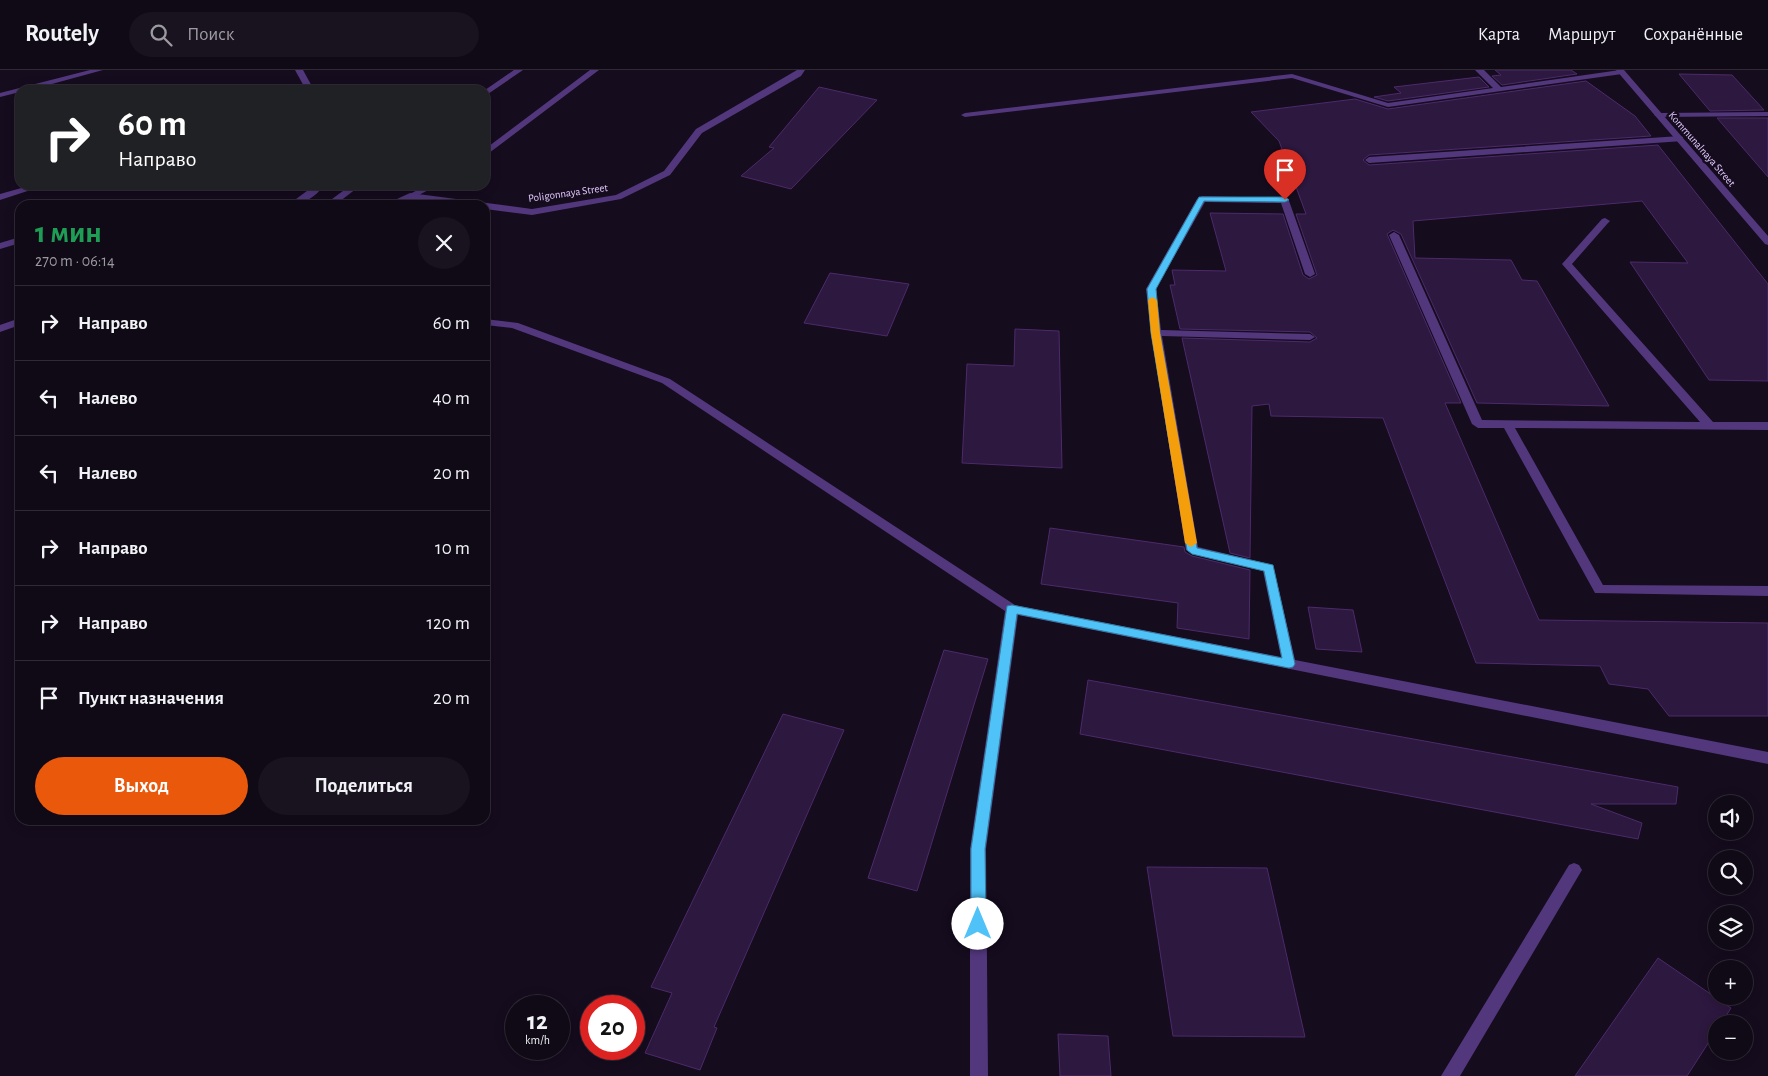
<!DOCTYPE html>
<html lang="ru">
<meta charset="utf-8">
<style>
:root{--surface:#100916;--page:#19121f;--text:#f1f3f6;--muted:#9c9aa1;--line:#302a35;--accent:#ea580c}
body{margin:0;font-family:"Alegreya Sans",sans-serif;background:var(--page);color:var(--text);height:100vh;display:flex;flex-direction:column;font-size:19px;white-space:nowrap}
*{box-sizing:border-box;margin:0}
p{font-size:16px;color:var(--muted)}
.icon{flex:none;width:28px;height:28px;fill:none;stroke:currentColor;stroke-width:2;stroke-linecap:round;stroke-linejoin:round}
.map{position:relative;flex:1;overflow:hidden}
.details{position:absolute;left:15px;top:130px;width:475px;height:625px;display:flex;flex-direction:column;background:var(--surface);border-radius:15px;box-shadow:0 2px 12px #0003,0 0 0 1px var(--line)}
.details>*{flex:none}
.top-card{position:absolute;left:15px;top:15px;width:475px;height:105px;border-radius:15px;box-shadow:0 2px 12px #0003,0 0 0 1px var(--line);background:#202124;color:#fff;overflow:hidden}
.buttons{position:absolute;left:1708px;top:725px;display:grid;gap:10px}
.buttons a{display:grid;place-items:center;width:45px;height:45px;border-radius:50%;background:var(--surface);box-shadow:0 2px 12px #0003,0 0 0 1px var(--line);font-size:25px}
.speed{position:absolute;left:505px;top:925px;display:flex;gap:10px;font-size:25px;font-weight:700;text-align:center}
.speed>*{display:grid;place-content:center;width:65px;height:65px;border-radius:50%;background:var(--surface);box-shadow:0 2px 12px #0003,0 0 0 1px var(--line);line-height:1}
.speed small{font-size:12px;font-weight:400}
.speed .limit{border:8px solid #d22;background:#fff;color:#111}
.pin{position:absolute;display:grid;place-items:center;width:42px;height:42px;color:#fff;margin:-51px -21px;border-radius:50% 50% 50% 0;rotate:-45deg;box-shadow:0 0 5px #0007}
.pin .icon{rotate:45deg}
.me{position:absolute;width:55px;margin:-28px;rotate:0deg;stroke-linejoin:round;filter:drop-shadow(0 0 4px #0008)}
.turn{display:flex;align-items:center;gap:18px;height:105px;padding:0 20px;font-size:22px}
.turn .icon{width:65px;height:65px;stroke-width:2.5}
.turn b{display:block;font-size:35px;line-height:42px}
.round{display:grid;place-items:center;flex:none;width:52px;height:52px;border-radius:26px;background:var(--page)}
.overview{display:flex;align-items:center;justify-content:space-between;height:85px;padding:0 20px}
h1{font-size:30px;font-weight:700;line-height:38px;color:#1e9e55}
.cta{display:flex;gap:10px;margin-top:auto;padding:10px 20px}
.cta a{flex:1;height:58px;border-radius:30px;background:var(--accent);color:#fff;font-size:20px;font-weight:700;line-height:58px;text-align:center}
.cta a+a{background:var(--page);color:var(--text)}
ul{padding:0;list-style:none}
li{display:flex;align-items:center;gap:15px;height:75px;padding:0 20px;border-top:1px solid var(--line)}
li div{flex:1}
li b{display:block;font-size:19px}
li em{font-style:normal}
header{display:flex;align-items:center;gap:30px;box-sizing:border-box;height:70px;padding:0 25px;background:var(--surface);border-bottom:1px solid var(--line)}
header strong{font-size:24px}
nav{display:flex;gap:28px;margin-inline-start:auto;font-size:18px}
.search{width:350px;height:45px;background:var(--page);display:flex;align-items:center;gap:12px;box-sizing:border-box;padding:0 18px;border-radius:28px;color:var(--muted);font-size:19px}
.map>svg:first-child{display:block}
.building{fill:#2d183f;stroke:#4d2a6b}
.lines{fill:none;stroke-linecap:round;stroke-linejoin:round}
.lane{fill:#52377d;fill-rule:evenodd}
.street{fill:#52377d;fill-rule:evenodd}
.route{fill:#4fc3f7;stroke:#337fa1}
.slow{fill:#f59e0b}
.labels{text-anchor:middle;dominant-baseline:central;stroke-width:5;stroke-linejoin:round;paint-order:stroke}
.far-street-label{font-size:11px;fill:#e2c9ff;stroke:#150c1e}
</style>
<header>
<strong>Routely</strong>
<div class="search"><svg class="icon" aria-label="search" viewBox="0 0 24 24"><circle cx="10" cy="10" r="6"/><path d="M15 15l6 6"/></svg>Поиск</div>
<nav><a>Карта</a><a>Маршрут</a><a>Сохранённые</a></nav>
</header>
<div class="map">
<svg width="1768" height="1006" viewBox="0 0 1768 1006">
<rect width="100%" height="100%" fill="#150c1e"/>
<path class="building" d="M 1495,0 L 1571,0 L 1577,4 L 1502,15 L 1492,6 L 1501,5 Z
M 1679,4 L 1732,5 L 1764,40 L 1710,41 Z
M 1479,7 L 1489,17 L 1388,31 L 1374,27 L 1401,23 L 1394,17 Z
M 1586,11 L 1635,46 L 1651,66 L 1369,85 L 1363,90 L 1369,95 L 1658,75 L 1768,214 L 1768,311 L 1709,310 L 1630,192 L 1688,193 L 1642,131 L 1413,151 L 1415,188 L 1511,190 L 1522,210 L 1537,211 L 1609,336 L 1477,333 L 1401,164 L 1393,160 L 1387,164 L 1461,333 L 1445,333 L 1539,550 L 1768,553 L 1768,646 L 1669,646 L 1648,619 L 1609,614 L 1600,596 L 1476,593 L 1383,348 L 1271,346 L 1269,334 L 1252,336 L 1250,488 L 1230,483 L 1182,268 L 1310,272 L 1317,268 L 1310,262 L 1180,259 L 1170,215 L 1175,215 L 1172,200 L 1226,201 L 1210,143 L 1283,144 L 1303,205 L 1309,209 L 1317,205 L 1296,144 L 1306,144 L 1279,71 L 1251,42 L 1355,29 L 1388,39 Z
M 819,17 L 877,30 L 791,119 L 741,106 L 774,78 L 769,77 Z
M 1717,48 L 1768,48 L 1768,107 Z
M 830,203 L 909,214 L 887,266 L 804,253 Z
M 1015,259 L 1059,261 L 1062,398 L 962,393 L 967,294 L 1014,296 Z
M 1050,458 L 1184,477 L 1185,482 L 1192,486 L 1250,500 L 1249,569 L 1177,558 L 1178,533 L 1041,514 Z
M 1308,537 L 1353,540 L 1362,582 L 1316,579 Z
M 944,580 L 988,589 L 917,821 L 868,808 Z
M 1088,610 L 1678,717 L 1676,734 L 1591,734 L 1642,753 L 1638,769 L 1080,664 Z
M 783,644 L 844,660 L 714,957 L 717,958 L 700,1000 L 645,983 L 672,923 L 651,917 Z
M 1147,797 L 1267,798 L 1305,967 L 1173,966 Z
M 1658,888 L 1731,938 L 1721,954 L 1716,954 L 1716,961 L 1687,1006 L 1575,1006 Z
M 1058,964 L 1108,966 L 1111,1006 L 1060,1006 Z"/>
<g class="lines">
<path class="lane" d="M 90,0 L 103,0 L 30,20 L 20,20 L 20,22 L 0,27 L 0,23 Z
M 295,0 L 303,0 L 314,20 L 306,20 Z
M 514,0 L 523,0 L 485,26 L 485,20 Z
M 590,0 L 599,0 L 485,86 L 485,79 Z
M 1475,0 L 1484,0 L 1501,17 L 1620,0 L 1626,2 L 1622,4 L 1388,37 L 1292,8 L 965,47 L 961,45 L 965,43 L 1292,4 L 1388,33 L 1493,18 Z
M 1768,42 L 1768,46 L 1658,47 L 1654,45 L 1658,43 Z
M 1680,66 L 1683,67 L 1683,71 L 1369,93 L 1365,90 L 1369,87 Z
M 32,115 L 46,115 L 0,130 L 0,124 Z
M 315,115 L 324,115 C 316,127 303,135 288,135 Z
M 351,115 L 361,115 L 335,135 L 324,135 Z
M 427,115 L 438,115 L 413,128 L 407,128 L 406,126 Z
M 1202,126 L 1288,128 L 1315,204 L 1310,207 L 1305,204 L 1281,133 L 1205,132 L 1156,219 L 1161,260 L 1310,264 L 1315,267 L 1310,270 L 1162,266 L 1198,477 L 1273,495 L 1295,590 L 1768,682 L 1768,694 L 1018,545 L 986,779 L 988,1006 L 970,1006 L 970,779 L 1005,541 L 662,313 L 512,258 L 485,255 L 485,249 L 518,253 L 670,309 L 1015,535 L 1281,587 L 1263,501 L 1192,484 L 1186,480 L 1151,263 L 1146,219 L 1197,129 Z
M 1605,148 L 1610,151 L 1608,153 L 1572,194 L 1713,352 L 1768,352 L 1768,360 L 1515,358 L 1603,515 L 1768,516 L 1768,526 L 1595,523 L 1504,358 L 1478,358 L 1472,354 L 1389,165 L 1394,162 L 1399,165 L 1482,350 L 1700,352 L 1562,194 L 1602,149 Z
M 20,167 L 20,173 L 0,179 L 0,173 Z
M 20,248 L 20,255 L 0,262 L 0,255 Z
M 1574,793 L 1579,795 L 1582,800 L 1579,805 L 1460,1006 L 1441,1006 L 1569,795 Z"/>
<path class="street" d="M 797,0 L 805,0 L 801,6 L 702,63 L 670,105 L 621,129 L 532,145 L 485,139 L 485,135 L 458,135 L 411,129 L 397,135 L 384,135 L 410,123 L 532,139 L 616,125 L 664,101 L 696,59 Z
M 1616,0 L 1624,0 L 1768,166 L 1768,175 L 1765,174 Z"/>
</g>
<path class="route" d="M 1199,127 L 1285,127 L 1289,130 L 1285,132 L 1204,131 L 1156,219 L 1160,263 L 1197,478 L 1273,495 L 1295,594 L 1293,597 L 1289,598 L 1017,544 L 985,779 L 986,854 L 983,859 L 978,861 L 973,859 L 971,854 L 971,779 L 1007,536 L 1012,535 L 1282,588 L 1264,501 L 1192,484 L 1187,480 L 1151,263 L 1147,219 Z"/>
<path class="slow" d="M 1152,227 L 1157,230 L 1160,263 L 1197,473 L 1191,477 L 1185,473 L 1151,263 L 1148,230 Z"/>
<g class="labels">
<g class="far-street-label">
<text transform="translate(1702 79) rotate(49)">Kommunalnaya Street</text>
<text transform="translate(568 123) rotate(-8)">Poligonnaya Street</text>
</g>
</g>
</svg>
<div class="buttons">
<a><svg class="icon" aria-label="sound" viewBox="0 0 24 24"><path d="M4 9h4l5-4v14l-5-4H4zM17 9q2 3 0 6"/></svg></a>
<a><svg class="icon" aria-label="search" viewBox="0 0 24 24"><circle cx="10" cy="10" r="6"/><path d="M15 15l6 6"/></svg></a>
<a><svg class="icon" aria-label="layers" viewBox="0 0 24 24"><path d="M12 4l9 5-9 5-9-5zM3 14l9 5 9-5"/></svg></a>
<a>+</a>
<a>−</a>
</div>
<div class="speed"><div>12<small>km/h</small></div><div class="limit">20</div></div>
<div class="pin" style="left:1285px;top:130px;background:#d93025"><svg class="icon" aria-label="arrive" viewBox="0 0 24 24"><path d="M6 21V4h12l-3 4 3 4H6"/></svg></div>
<svg class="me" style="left:978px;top:854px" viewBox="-20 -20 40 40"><circle r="19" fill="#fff"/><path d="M0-13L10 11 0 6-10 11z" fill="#4fc3f7"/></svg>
<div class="top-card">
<div class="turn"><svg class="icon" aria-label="right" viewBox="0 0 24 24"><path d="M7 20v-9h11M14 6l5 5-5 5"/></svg><div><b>60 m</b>Направо</div></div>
</div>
<section class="details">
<div class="overview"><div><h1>1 мин</h1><p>270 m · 06:14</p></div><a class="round"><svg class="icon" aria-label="close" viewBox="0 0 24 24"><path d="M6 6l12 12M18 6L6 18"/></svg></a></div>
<ul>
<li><svg class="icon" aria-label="right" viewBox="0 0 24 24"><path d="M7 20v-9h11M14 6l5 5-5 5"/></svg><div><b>Направо</b></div><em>60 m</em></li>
<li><svg class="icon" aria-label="left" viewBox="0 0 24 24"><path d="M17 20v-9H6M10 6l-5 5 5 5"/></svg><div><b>Налево</b></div><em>40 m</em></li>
<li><svg class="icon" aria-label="left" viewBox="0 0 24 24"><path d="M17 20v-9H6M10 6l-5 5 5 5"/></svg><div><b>Налево</b></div><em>20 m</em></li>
<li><svg class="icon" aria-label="right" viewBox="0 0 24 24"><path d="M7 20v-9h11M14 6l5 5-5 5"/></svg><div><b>Направо</b></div><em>10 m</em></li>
<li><svg class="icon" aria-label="right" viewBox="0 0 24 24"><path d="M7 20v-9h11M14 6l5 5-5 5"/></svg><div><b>Направо</b></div><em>120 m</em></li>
<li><svg class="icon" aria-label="arrive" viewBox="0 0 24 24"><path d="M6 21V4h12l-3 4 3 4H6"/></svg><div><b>Пункт назначения</b></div><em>20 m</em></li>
</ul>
<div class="cta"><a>Выход</a><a>Поделиться</a></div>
</section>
</div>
